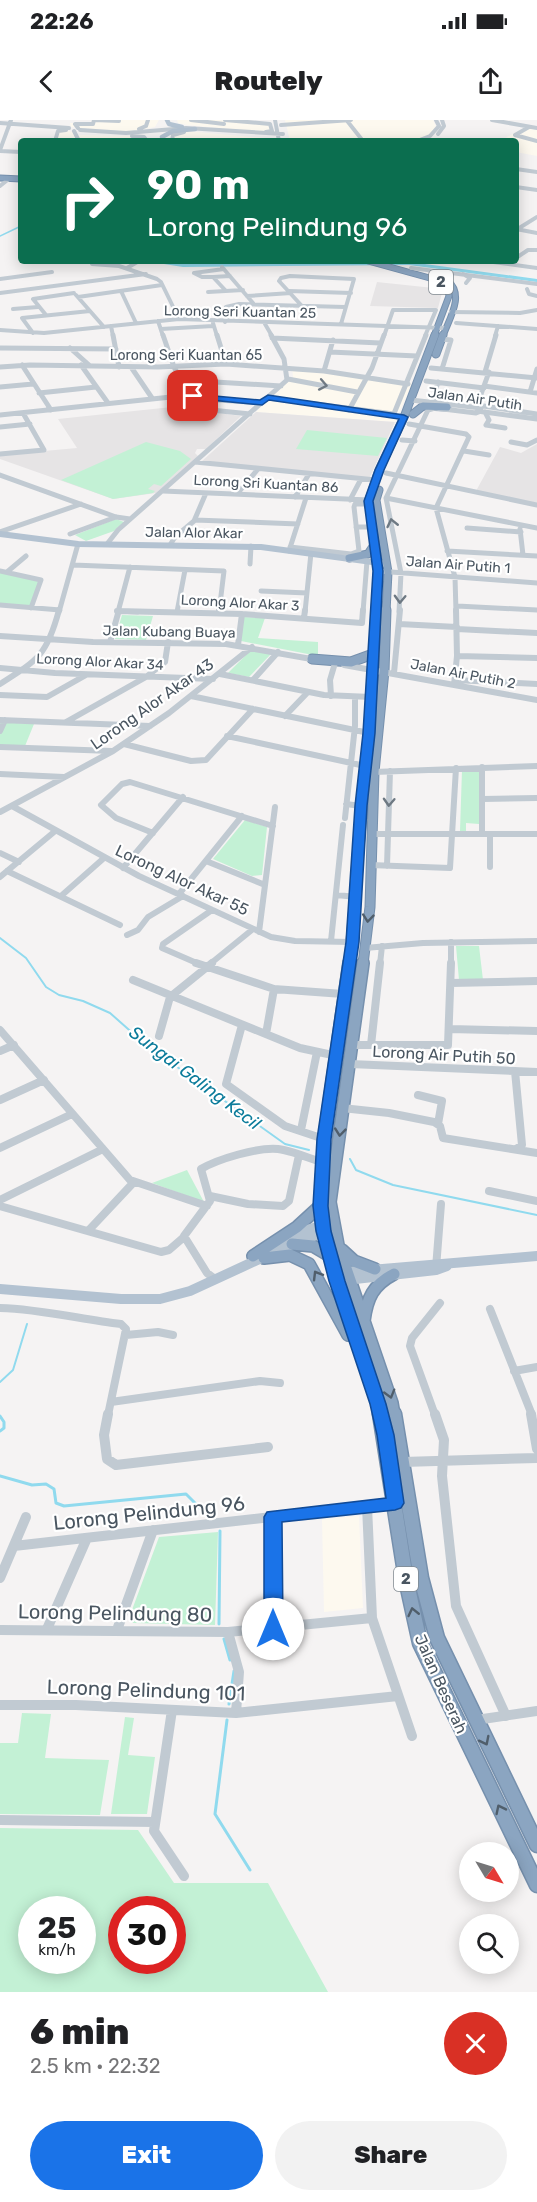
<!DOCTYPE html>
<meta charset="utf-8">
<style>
:root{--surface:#fff;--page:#f2f2f2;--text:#202124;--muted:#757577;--accent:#1a73e8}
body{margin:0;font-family:Rubik,sans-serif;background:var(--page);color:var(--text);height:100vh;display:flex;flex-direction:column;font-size:22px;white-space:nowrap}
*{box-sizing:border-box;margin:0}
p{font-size:20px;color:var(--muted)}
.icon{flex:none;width:33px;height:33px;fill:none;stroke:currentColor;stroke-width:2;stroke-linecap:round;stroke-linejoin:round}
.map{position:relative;height:1872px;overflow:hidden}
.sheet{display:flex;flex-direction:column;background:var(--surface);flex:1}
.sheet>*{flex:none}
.hud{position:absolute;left:18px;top:18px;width:501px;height:126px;border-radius:6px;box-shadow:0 3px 15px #0003;background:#0b6e4f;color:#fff;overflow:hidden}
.needle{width:39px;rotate:128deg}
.tools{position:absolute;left:459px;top:1722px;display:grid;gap:12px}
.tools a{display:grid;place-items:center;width:60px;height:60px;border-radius:50%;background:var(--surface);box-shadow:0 3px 15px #0003;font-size:30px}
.speed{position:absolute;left:18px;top:1776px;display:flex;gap:12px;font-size:30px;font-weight:700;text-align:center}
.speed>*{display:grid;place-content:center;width:78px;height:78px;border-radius:50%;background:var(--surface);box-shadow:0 3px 15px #0003;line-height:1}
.speed small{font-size:15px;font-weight:400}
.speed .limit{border:9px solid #d22;background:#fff;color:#111}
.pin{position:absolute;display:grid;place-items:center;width:51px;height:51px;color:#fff;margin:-26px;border-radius:12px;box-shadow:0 3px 9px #0006}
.me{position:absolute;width:66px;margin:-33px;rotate:0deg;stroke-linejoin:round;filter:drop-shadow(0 0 4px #0008)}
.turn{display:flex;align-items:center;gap:21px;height:126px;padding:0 30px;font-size:27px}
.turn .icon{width:78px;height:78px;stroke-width:2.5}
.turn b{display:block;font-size:42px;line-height:51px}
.round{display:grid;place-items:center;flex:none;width:63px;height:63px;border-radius:32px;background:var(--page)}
.overview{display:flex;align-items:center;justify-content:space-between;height:102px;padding:0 30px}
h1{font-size:36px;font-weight:800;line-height:45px}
.button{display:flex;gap:12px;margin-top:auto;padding:12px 30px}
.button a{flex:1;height:69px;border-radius:36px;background:var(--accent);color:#fff;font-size:24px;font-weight:800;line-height:69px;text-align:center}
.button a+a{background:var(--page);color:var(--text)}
.status{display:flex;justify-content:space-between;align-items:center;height:42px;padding:0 30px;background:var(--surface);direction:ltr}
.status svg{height:16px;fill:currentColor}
header{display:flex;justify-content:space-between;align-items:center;height:78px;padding:0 30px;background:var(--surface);font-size:27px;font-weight:800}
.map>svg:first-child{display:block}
.commercial{fill:#fdf9ef}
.education{fill:#e6e4e5}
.green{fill:#c3f1d5;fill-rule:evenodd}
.water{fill:#90daee}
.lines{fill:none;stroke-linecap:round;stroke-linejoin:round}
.stream-far2{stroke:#90daee;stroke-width:1.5}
.stream-far1{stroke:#90daee;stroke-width:2}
.stream{stroke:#90daee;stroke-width:3}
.highway-far4-casing{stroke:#7690ad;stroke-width:7}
.highway-far3-casing{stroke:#7690ad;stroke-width:9}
.highway-far2-casing{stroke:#7690ad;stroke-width:11}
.highway-far1-casing{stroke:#7690ad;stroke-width:14}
.highway-casing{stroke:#7690ad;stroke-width:17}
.minor-far4{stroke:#c1cad2;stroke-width:4}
.minor-far3{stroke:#c1cad2;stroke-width:5}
.minor-far2{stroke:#c1cad2;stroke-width:6}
.minor-far1{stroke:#c1cad2;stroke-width:8}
.minor{stroke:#c1cad2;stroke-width:10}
.major-far2{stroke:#b3c2d1;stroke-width:4.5}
.major-far1{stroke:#b3c2d1;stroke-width:6}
.major{stroke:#b3c2d1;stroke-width:10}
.highway-far4{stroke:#8ba5c1;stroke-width:5}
.highway-far3{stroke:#8ba5c1;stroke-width:7}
.highway-far2{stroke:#8ba5c1;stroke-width:9}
.highway-far1{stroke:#8ba5c1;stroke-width:11}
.highway{stroke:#8ba5c1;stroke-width:14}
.oneway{stroke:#6e7983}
.oneway2{stroke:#505e6b}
.route{fill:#1a73e8;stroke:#114b97;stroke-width:1.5}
.labels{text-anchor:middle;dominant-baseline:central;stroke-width:4.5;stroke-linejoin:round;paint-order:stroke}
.far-street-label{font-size:14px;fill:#4a5661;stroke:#fff}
.shield{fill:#fff;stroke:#808990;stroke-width:1.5}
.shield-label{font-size:15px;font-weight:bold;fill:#4a5661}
.street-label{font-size:16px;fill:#4a5661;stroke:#fff}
.water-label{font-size:18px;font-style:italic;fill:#0c7c9b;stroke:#fff}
.near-street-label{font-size:20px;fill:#4a5661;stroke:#fff}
</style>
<div class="status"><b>22:26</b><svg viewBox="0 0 49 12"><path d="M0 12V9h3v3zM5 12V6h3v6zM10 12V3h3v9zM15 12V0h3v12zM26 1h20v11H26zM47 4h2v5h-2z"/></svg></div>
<header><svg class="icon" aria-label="back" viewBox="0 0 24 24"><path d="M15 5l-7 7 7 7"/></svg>Routely<svg class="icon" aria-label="share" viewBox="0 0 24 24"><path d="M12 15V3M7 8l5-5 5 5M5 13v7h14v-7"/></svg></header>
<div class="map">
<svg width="537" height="1872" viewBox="0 0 537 1872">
<rect width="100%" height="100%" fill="#f5f3f3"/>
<path class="commercial" d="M 92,0 L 159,0 L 155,7 L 130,12 L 71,7 L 70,3 L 91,4 Z
M 177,0 L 219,0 L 269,5 L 271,11 L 260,12 L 187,5 L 178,3 Z
M 285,0 L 433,0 L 436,6 L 427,17 L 414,21 L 290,21 Z
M 523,8 L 537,10 L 537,36 L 516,32 L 516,21 L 500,21 Z
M 63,10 L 73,12 L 74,15 L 137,16 L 144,18 L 146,21 L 56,21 L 59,11 Z
M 185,11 L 266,18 L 273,21 L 171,21 L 172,15 Z
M 292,247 L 328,249 L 383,260 L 412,263 L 395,302 L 256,292 L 293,257 Z
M 359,1396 L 363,1488 L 324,1492 L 322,1399 Z"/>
<path class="education" d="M 377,162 L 443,169 L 438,188 L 370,186 Z
M 172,287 L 241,296 L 206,329 L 197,329 L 195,333 L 198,336 L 156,373 L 113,379 L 0,339 L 0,335 L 77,328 L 58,299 Z
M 256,292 L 395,302 L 369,359 L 201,342 Z
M 537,324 L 537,383 L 476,371 L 500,327 L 521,333 Z"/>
<path class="green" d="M 307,310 L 387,318 L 378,336 L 296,329 Z
M 146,322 L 180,331 L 191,339 L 161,366 L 154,364 L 148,369 L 155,371 L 153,373 L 113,379 L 61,360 Z
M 116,399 L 124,402 L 114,411 L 86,421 L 75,415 Z
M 0,452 L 40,460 L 31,486 L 0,483 Z
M 122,495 L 153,496 L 146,520 L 115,519 Z
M 243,497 L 265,498 L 258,518 L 318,522 L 318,536 L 241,521 Z
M 252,529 L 272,533 L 249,557 L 228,553 Z
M 0,602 L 34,604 L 25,626 L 0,625 Z
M 462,650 L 480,651 L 479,704 L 466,703 L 466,711 L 460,711 Z
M 245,700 L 267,707 L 262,755 L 252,756 L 213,739 Z
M 456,826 L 479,826 L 483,860 L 459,860 Z
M 187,1050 L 204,1082 L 152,1063 Z
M 218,1412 L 215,1505 L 133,1503 L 129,1498 L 159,1417 Z
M 22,1593 L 51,1594 L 45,1638 L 109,1640 L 100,1695 L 0,1694 L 0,1623 L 18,1623 Z
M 125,1597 L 134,1598 L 128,1635 L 155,1637 L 147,1694 L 111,1694 Z
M 0,1708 L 138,1710 L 174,1763 L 268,1763 L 328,1872 L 0,1872 ZM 32,1790 L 82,1790 L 82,1840 L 32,1840 ZM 122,1790 L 172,1790 L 172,1840 L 122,1840 Z"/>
<path class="water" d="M 145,141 L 410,142 L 537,159 L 537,162 L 409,145 L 183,147 Z"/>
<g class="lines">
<path class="stream-far2" d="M 0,116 L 21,106"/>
<path class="stream-far1" d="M 0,818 L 26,838 L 46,867 L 59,875 L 83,881 L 110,893 L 145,924 L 285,1024 L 309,1030
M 350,1039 L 356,1050 L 393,1065 L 537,1095
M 0,1262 L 13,1250 L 27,1204"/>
<path class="stream" d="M 0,1296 L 4,1302 L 4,1308 L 0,1311
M 0,1356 L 32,1365 L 46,1364 L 54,1369 L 56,1383 L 64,1386 L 186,1374 L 210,1398
M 219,1504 L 220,1411
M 224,1519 L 230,1540
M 229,1584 L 234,1551
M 227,1600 L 215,1694 L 250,1750"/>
<g class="highway-far4-casing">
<path id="highway-far4" d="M 0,58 L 21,59
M 368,141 L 437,160 L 447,167 L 449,176 L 434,216
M 443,216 C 449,199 465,175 448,161"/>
</g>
<g class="highway-far3-casing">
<path id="highway-far3" d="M 436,234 L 443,215
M 413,294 L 423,286 L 447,287
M 379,370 L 376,380 L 388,452 L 386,492
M 349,438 L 368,434 L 374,425
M 376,492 L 378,451 L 369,380 L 379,350 L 404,297 L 435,215"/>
</g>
<g class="highway-far2-casing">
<path id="highway-far2" d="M 312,539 L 351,542 L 373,534
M 349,844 L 369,613 L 376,490
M 363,844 L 370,787 L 374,652 L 384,551 L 386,490"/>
</g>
<g class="highway-far1-casing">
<path id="highway-far1" d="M 349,843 L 324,1019 L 320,1086 L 337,1161 L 381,1295
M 363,843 L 330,1082 L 338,1125 L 392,1283 L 394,1295
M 292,1124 L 313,1126 L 330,1136
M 342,1130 L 354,1141 L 375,1149
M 253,1136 L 297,1107 L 320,1086
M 264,1138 L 290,1135 L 309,1144 L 348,1215
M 364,1201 C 367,1178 373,1165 394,1154"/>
</g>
<g class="highway-casing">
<path id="highway" d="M 380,1294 L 406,1459 L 420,1523 L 537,1765
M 394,1294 L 421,1458 L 437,1518 L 537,1725"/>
</g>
<path class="minor-far4" d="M 191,0 L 224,4
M 225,0 L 270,4 L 272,11 L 266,12
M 275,0 L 279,21
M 492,0 L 537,8
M 348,2 L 363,21
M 0,3 L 69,8
M 281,5 L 351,0
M 529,7 L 515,15 L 537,21
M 78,8 L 75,4 L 93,4 L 94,0 L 119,1
M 139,9 L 146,6 L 148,0
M 80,10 L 126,13 L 186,8 L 283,14
M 74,11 L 79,21
M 438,14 L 444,6 L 442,0
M 132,16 L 144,17 L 147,21
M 172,20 L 187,21
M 55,21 L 58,11 L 66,10
M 172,21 L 173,15 L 184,12
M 417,21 L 430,16 L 439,6 L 436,0
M 0,30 L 11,0
M 0,31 L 21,32
M 516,49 L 537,52
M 0,66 L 10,58
M 516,67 L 537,70
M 516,109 L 537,113
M 516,110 L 537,97
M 516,138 L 528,130 L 537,130
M 486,141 L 537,148
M 92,144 L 119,146 L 157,159 L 161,162 L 179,199
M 222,147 L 253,183
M 127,148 L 139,141
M 411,148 L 537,164
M 463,154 L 470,158 L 466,163
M 213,157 L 202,157 L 194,153 L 224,149
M 0,159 L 52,152
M 527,169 L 529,174 L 537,176
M 121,171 L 136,203
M 226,171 L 213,157 L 230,156
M 289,171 L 351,173
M 208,172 L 243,170
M 0,173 L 146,154
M 76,175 L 104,207
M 247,176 L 291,173
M 78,177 L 162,165
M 301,185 L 279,161 L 281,158 L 290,156 L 354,159 L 341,204
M 13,189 L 38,187
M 451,192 L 520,193 L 537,190
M 46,195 L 33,179 L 74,173
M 158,201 L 163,216
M 225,202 L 230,193 L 226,187 L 239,184 L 345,187
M 213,203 L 217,216
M 456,203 L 537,209
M 265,204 L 272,216
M 111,206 L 113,216
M 161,209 L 213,206
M 0,210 L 44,213 L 179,199 L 445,208
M 33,213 L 22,198 L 90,191
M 384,216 L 393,190 L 436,190 L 425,216
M 495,216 L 498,206"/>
<path class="minor-far3" d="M 113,215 L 119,247
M 163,215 L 174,247 L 185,267
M 217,215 L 226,244
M 272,218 L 380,223
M 441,219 L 451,220 L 442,249
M 0,228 L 116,229
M 70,228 L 89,245
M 330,232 L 417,236
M 22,245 L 51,290
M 81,245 L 108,283
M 0,247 L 30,245 L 158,247 L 226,244 L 324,251 L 408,264
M 131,247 L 152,278
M 431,248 L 537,258
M 324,251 L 333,220
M 485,252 L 496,215
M 288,259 L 357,272
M 183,260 L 281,266
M 426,261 L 484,268
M 438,262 L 433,278 L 441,280
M 484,266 L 537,273
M 0,267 L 33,264
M 530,272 L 537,249
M 39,273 L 96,267
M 171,277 L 182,287 L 250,294
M 268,278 L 394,294
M 411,280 L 481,288
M 477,285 L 537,294
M 476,288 L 489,252
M 349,290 L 372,248 L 384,215
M 477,291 L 537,299
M 485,292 L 489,300 L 486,305 L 505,308
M 0,295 L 171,277 L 262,283
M 404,297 L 393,296 L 426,215
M 409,304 L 466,314 L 469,317 L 436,388 L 455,457 L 456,492
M 0,307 L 30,304
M 402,320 L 415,321
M 511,322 L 527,325 L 537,320
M 464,331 L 489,335
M 0,334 L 44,330 L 23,293
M 195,342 L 376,360
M 386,353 L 537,385
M 0,355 L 116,397 L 130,399
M 163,371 L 369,380
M 237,374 L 258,349
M 295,377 L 309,354
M 386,378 L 537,408
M 350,380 L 361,359
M 195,400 L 298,404
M 356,407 L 372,407
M 467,408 L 521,412
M 520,409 L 523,435
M 0,412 L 81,384
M 70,414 L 116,397
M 107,424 L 118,410 L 287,260 L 284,239 L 271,215
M 170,425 L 175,417 L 194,401 L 206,373
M 290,427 L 351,434 L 359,431 L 354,387 L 355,384 L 364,384
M 289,431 L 306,378
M 447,431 L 537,436
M 250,444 L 251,426
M 73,445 L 224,451 L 219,492
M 0,451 L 41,460 L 31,488
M 378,451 L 537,463
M 7,452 L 26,436
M 261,471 L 307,473
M 0,485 L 60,490
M 457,486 L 537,490
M 117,491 L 138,492
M 59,492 L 78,424
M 118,492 L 130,447
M 177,492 L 185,450
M 305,492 L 311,433
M 363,492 L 367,441
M 399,492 L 401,453 L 386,378 L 428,290 L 435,288 L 476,293 L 481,291"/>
<path class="minor-far2" d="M 117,491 L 242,494 L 362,503 L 363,490
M 219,493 L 219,490
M 304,498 L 305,490
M 399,504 L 457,507
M 457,509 L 537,513
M 0,516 L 93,522 L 226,524 L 317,540
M 110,522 L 119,490
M 238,525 L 242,494
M 457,536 L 537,538
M 344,545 L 537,580
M 0,548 L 55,553 L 213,559
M 394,553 L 400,490
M 220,554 L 324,575 L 371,577
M 253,560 L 278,532
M 455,560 L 537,564
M 0,564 C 38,540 47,535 59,490
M 454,565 L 457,536 L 456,490
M 0,575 L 47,577 L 86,555
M 191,576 L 369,613
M 331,576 L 330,560 L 335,543
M 285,596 L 308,572
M 0,600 L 150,606
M 66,602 L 146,557 L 165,542 L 168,522
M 0,611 L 5,600
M 227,616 L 365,646
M 124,624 L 191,641 L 206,640 L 253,589
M 0,627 L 112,631
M 482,647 L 482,714
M 374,652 L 537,646
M 0,654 L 64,657
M 483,679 L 537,678
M 346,684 L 361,686
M 12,686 L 139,756 L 271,817 L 295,821 L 352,822
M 0,692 L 113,631 L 169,593 L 252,527
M 345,698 L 355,606 L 355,577
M 153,713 L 116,698 L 101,685 L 122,664 L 130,662 L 273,706
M 372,714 L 537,714
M 490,714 L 490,747
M 0,733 L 19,742
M 206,741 L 265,765
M 370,745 L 450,748 L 456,648
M 387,746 L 390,651
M 123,748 L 183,677
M 7,751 L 120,805
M 0,757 L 54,712
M 179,774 L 242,696
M 336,775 L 357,777
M 61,776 L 104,738
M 259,812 L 275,687
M 127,815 L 138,810 L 148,797 L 183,776
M 331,821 L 343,705
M 451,822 L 451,844
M 365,828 L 423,823 L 537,821
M 199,844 L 162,828 L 163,824 L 212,790
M 210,844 L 253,809
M 380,844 L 382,826"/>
<path class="minor-far1" d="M 196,843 L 274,869 L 343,874
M 133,860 L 300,928 L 337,936
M 451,863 L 537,861
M 242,905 L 226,964 L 285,1006 L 324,1019
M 450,909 L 537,911
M 0,910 L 130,1060 L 207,1086
M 266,914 L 274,869
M 159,916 L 170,877 L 212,843
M 353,925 L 448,925 L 451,843
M 371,925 L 380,843
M 0,931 L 14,925
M 350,944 L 537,952
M 515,951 L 522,1025 L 516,1029
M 418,975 L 442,981 L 438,1004
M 0,980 L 44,960
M 342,988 L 389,993 L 434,1002 L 440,1006 L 443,1018 L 537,1033
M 301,1010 L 317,932
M 0,1028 L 72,994
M 489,1071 L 537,1081
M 210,1076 L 248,1084 L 283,1086 L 289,1081 L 299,1035
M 0,1080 L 103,1029
M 0,1086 L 161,1132 L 169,1130 L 184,1117
M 88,1111 L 134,1062
M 436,1148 L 441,1084
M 215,1159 L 207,1153 L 184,1116 L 210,1081 L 201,1049 C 218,1039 258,1027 278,1029 C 293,1031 309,1038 323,1043
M 0,1188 C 40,1189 80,1199 121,1204 L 126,1209 L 108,1295
M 490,1189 L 532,1295
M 126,1215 L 158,1212 L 173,1215
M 514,1251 L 537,1247
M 111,1282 L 260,1261 L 280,1263
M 435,1295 L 410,1226 L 412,1218 L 440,1183"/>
<path class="minor" d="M 108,1294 L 104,1315 L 107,1339 L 116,1345 L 268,1327
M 435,1294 L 444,1320 L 442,1356 L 456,1486 L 506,1596
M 531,1294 L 537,1329
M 403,1342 L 537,1338
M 367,1386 L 372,1498 L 412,1616
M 273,1397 L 273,1509
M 14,1426 L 395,1383
M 0,1458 L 26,1397
M 47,1509 L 87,1418
M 0,1510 L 228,1512 L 372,1498
M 117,1510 L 153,1410
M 228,1512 L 239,1552 L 236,1593
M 0,1585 L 76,1585 L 236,1593 L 398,1576
M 172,1590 L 154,1711 L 184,1756
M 476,1600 L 537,1591
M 0,1700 L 155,1702"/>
<path class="major-far2" d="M 167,0 L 169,4 L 182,7
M 162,17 L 173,11 L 195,9"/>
<path class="major-far1" d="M 0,414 L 78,424 L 261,427 L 387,444"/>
<path class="major" d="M 285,1121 L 307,1110 L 330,1103
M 335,1153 L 537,1136
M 337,1161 L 436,1150 L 447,1146
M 0,1169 L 121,1179 L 160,1179 L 190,1171 L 292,1124 L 329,1110"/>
<use href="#highway-far4" class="highway-far4"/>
<use href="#highway-far3" class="highway-far3"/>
<use href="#highway-far2" class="highway-far2"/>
<use href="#highway-far1" class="highway-far1"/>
<use href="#highway" class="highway"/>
</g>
<defs><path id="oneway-chevron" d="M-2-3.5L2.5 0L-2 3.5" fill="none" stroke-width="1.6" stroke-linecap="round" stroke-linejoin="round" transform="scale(1.5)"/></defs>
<g class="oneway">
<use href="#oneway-chevron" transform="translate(323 265) rotate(11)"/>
<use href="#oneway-chevron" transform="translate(392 403) rotate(-103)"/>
<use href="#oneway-chevron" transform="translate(400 479) rotate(92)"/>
<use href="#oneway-chevron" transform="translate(389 682) rotate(93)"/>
</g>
<g class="oneway2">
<use href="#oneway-chevron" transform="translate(368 798) rotate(96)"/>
<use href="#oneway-chevron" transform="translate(340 1012) rotate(96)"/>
<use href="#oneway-chevron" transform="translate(317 1155) rotate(-121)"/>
<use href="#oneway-chevron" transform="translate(390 1274) rotate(74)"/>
<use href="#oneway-chevron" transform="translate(413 1492) rotate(-103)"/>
<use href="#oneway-chevron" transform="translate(485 1621) rotate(63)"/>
<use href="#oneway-chevron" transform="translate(500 1689) rotate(-116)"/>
</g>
<path class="route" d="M 193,274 L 260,280 L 268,275 L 404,295 L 408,297 L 384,350 L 373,381 L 383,451 L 375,613 L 367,686 L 359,822 L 331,1019 L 328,1086 L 331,1111 L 345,1161 L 386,1284 L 394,1315 L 404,1383 L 401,1388 L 395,1390 L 282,1402 L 283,1509 L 280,1514 L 273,1516 L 267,1514 L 264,1509 L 264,1397 L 267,1392 L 386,1378 L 377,1315 L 370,1284 L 329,1161 L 316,1111 L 313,1086 L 317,1019 L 346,822 L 355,686 L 363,613 L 373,451 L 364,381 L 375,350 L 399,299 L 269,280 L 262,285 L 190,278 L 190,275 Z"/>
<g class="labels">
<g class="far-street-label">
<text transform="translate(240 192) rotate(1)">Lorong Seri Kuantan 25</text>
<text x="186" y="235">Lorong Seri Kuantan 65</text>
<text transform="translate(475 279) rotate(8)">Jalan Air Putih</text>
<text transform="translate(266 364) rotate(3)">Lorong Sri Kuantan 86</text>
<text transform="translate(194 413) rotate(1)">Jalan Alor Akar</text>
<text transform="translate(458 445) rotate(4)">Jalan Air Putih 1</text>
<text transform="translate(240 483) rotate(3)">Lorong Alor Akar 3</text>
<text transform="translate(169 512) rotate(1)">Jalan Kubang Buaya</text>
<text transform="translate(100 542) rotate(3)">Lorong Alor Akar 34</text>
<text transform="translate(463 554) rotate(11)">Jalan Air Putih 2</text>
</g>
<g class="shield">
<rect x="429" y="150" width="24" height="24" rx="4.5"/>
<rect x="394" y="1447" width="24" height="24" rx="4.5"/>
</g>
<g class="shield-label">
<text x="441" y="162">2</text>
<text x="406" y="1459">2</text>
</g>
<g class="street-label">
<text transform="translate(152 584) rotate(-35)">Lorong Alor Akar 43</text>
<text transform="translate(182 760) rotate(25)">Lorong Alor Akar 55</text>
<text transform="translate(444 935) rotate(3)">Lorong Air Putih 50</text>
<text transform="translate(441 1564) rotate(66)">Jalan Beserah</text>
</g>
<g class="water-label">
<text transform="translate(195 958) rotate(37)">Sungai Galing Kecil</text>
</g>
<g class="near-street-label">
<text transform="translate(149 1393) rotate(-6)">Lorong Pelindung 96</text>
<text transform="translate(115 1493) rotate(1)">Lorong Pelindung 80</text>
<text transform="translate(146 1570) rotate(2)">Lorong Pelindung 101</text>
</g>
</g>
</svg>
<div class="tools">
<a><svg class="needle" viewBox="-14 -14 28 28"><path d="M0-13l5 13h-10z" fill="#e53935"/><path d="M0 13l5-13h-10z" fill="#757577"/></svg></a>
<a><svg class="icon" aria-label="search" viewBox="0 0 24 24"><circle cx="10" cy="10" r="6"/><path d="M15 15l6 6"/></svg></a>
</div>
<div class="speed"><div>25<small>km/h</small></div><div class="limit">30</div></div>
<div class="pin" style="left:193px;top:276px;background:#d93025"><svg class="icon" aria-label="arrive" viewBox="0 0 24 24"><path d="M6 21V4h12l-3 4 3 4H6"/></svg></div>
<svg class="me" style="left:273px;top:1509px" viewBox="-20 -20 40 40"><circle r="19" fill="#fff"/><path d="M0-13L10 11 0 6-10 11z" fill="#1a73e8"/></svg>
<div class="hud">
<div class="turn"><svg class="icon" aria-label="right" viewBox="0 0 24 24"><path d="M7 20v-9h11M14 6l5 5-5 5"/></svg><div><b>90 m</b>Lorong Pelindung 96</div></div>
</div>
</div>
<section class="sheet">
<div class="overview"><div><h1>6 min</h1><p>2.5 km · 22:32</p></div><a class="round" style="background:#d93025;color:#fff"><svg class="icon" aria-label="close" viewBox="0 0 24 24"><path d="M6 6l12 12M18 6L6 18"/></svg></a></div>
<div class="button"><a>Exit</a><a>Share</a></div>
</section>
